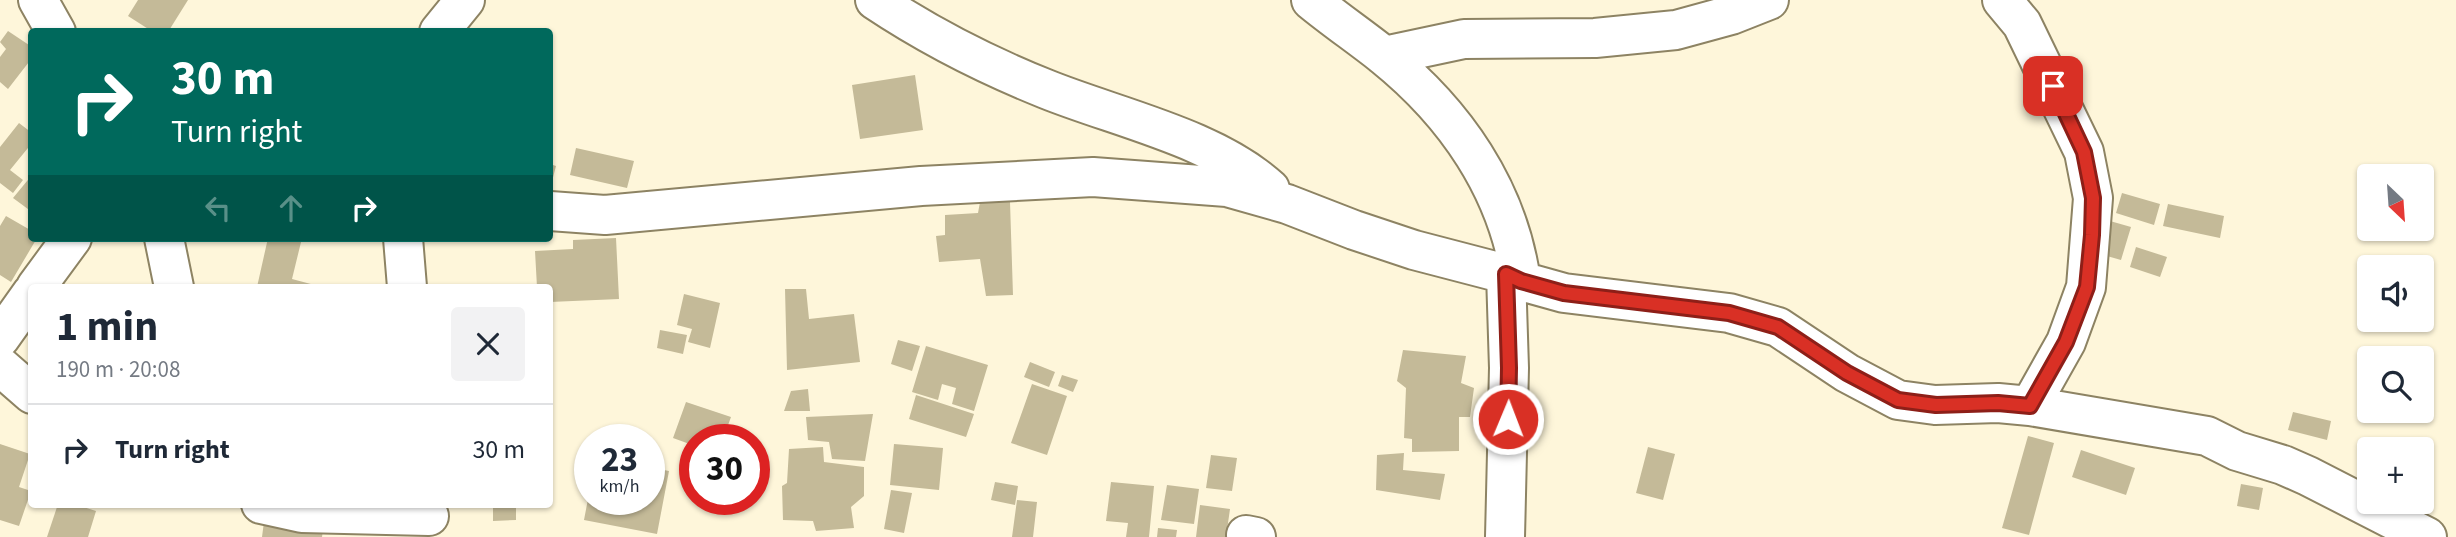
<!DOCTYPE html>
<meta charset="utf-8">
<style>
:root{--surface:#fff;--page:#f2f2f3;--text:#1f2937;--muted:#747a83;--line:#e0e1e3}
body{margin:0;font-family:"Source Sans 3",sans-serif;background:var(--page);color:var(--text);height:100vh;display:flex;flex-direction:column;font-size:26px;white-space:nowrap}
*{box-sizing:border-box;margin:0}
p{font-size:23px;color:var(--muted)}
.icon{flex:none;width:38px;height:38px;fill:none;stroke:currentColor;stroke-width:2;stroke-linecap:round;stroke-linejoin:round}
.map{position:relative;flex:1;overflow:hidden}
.sheet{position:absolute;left:28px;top:284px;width:525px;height:224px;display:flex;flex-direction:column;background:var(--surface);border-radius:7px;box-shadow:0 2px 5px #0004}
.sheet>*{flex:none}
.hud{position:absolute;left:28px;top:28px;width:525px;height:214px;border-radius:7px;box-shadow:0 2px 5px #0004;background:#00695c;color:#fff;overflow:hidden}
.needle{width:46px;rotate:155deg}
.tools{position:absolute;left:2357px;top:164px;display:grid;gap:14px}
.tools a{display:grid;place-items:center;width:77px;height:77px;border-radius:7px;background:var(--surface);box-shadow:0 2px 5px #0004;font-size:35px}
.speed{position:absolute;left:574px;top:424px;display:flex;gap:14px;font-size:35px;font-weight:700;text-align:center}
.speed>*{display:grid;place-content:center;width:91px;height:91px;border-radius:50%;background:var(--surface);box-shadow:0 2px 5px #0004;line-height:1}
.speed small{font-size:18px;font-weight:400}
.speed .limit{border:10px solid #d22;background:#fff;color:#111}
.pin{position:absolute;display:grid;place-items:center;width:60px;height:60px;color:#fff;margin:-30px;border-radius:14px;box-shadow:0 4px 10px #0006}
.me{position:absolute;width:77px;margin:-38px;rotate:1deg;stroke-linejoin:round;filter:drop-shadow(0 0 5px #0008)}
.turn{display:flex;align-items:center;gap:24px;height:147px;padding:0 28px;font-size:32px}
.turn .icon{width:91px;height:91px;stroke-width:2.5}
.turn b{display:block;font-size:49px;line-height:60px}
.lanes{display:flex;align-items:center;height:66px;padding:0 28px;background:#0003;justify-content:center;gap:35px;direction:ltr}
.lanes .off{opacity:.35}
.round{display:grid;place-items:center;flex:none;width:74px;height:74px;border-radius:7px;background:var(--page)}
.summary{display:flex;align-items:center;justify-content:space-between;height:119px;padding:0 28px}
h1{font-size:42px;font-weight:700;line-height:52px}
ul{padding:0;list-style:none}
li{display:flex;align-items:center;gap:21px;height:91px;padding:0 28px;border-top:2px solid var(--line)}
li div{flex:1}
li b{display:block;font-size:26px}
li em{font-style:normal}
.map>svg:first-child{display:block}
.building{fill:#c4ba98}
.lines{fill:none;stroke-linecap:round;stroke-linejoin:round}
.street-casing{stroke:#8d8363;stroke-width:42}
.street{stroke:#fff;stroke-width:38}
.route-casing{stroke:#8d1f18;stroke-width:18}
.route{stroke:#d93025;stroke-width:12}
</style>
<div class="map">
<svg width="2456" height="537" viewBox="0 0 2456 537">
<rect width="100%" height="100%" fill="#fef6da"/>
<path class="building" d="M 138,0 L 188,0 L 168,32 L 153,32 L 128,16 Z
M 8,31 L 32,47 L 32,58 L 8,89 L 0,82 L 0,57 L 6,49 L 0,42 Z
M 915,75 L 923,130 L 860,139 L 852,85 Z
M 19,123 L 32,133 L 32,143 L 10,170 L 23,180 L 13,193 L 0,183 L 0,147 Z
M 576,148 L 634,161 L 627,188 L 570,175 Z
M 550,164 L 556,166 L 550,189 Z
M 32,175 L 32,212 L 13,198 Z
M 2122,193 L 2160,204 L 2154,225 L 2116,213 Z
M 980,202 L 1010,202 L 1013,295 L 986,296 L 980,259 L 939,262 L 936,236 L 945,235 L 945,215 L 978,213 Z
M 2168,204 L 2224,216 L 2220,238 L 2163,226 Z
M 6,216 L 32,231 L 32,238 L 37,238 L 11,282 L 0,275 L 0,226 Z
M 2103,219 L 2131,227 L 2121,260 L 2093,252 Z
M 268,238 L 302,238 L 292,279 L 322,287 L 257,287 Z
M 616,238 L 619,299 L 550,302 L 550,287 L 537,287 L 535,251 L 573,249 L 573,240 Z
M 2136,247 L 2167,257 L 2160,277 L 2130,267 Z
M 785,289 L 806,289 L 809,319 L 854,314 L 860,362 L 787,370 Z
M 684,294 L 720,303 L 710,348 L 688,342 L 692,329 L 677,325 Z
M 660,330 L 687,335 L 683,354 L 657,348 Z
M 898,340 L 920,346 L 912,371 L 891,364 Z
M 926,346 L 988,365 L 974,411 L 952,404 L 956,388 L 942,384 L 938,400 L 912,392 Z
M 1403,350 L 1466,356 L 1461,383 L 1474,388 L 1470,417 L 1459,417 L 1459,451 L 1412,452 L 1412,439 L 1404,438 L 1406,388 L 1397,381 Z
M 1030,362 L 1055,372 L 1049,387 L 1024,377 Z
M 1062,375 L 1078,380 L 1073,392 L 1058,386 Z
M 1032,384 L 1067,396 L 1047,455 L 1011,443 Z
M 808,389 L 810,411 L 784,411 L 791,391 Z
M 916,395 L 974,414 L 966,437 L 909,419 Z
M 686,402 L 731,417 L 723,439 L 695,439 L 695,446 L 673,438 Z
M 2293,412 L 2331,421 L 2327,440 L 2288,430 Z
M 873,414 L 865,461 L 832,459 L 829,442 L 808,440 L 806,417 Z
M 2028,436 L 2054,443 L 2029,535 L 2002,528 Z
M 0,444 L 30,454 L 19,487 L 31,491 L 19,526 L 0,520 Z
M 894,444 L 943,448 L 939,490 L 890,485 Z
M 823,447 L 824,462 L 864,467 L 864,496 L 851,507 L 854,528 L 816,531 L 813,521 L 783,520 L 782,486 L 787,483 L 789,449 Z
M 1648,447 L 1675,454 L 1663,500 L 1636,493 Z
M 2081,450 L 2135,468 L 2126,495 L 2072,477 Z
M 1404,453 L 1403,470 L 1445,474 L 1440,500 L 1376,490 L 1377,455 Z
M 1211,455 L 1237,458 L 1232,491 L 1206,488 Z
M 649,467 L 669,471 L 657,534 L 584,520 L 588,499 L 649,499 Z
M 995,482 L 1018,486 L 1015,505 L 991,500 Z
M 1111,482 L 1154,486 L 1149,537 L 1126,537 L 1128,523 L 1106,521 Z
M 2241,484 L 2263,488 L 2259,510 L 2237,506 Z
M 1167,485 L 1199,489 L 1194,524 L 1161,520 Z
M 891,490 L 912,493 L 904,533 L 884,529 Z
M 1017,500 L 1037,502 L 1033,537 L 1012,537 Z
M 58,504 L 74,504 L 96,511 L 88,537 L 47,537 Z
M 493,504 L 516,504 L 516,520 L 493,521 Z
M 1200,505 L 1230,509 L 1226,537 L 1196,537 Z
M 265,514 L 324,522 L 322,537 L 262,537 Z
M 1158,528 L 1177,530 L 1176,537 L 1157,537 Z"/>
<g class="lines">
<g class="street-casing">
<path id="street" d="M 38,0 L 56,32
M 875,0 C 929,36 986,65 1046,89 C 1115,117 1215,138 1270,189
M 1311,0 C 1334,19 1359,36 1383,55 C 1455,113 1508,189 1521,281
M 2002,0 L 2022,24 L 2084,152 L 2093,198 L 2086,287 L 2066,342 L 2030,406
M 439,32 L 465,0
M 1384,56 L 1464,39 L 1595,38 L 1676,30 L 1731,15 L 1769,0
M 550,211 L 605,215 L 921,186 L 1093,177 L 1227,187 L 1287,204 L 1354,230 L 1414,250 L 1506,274 L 1521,281 L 1564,293 L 1729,313 L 1778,327 L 1847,373 L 1898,400 L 1935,405 L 1998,403 L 2030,406 L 2207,436 L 2237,451 L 2283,465 L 2308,476 L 2427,537
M 164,238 L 174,287
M 403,238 L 407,287
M 36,287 L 72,238
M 0,338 L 32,293
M 0,366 L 32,394
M 261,504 L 302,513 L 429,516
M 1246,535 L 1256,537
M 1505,537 L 1509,368 L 1506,274"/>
</g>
<use href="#street" class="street"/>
</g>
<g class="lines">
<g class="route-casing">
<path id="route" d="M 1508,419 L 1509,368 L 1506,274 L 1521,281 L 1564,293 L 1729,313 L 1778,327 L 1847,373 L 1898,400 L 1936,405 L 1998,403 L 2030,406 L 2066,342 L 2087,287 L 2092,235 L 2093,198 L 2084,152 L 2053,86"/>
</g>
<use href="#route" class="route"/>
</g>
</svg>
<div class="tools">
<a><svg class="needle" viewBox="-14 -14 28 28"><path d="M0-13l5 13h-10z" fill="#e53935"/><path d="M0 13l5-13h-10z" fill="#747a83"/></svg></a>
<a><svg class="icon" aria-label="sound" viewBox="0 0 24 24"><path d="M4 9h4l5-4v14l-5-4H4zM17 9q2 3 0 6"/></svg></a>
<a><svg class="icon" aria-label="search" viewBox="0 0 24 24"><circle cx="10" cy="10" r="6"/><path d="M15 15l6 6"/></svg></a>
<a>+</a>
</div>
<div class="speed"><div>23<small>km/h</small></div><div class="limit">30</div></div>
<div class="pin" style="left:2053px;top:86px;background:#d93025"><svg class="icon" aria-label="arrive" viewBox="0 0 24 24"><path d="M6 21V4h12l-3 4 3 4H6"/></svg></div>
<svg class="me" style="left:1508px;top:419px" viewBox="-20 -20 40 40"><circle r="17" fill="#d93025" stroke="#fff" stroke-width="3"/><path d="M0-11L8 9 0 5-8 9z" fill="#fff"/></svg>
<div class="hud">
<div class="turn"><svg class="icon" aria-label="right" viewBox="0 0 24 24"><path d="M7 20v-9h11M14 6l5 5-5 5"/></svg><div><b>30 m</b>Turn right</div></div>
<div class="lanes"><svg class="icon off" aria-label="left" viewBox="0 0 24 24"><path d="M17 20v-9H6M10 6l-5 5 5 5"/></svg><svg class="icon off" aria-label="ahead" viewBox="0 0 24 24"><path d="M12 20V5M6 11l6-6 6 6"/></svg><svg class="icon" aria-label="right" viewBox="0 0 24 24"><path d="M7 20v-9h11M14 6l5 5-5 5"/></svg></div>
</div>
<section class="sheet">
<div class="summary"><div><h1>1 min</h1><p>190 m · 20:08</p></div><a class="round"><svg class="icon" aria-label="close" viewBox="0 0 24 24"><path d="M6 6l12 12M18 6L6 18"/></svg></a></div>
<ul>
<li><svg class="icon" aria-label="right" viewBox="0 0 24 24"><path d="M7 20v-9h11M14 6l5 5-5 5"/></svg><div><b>Turn right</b></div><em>30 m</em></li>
</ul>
</section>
</div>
